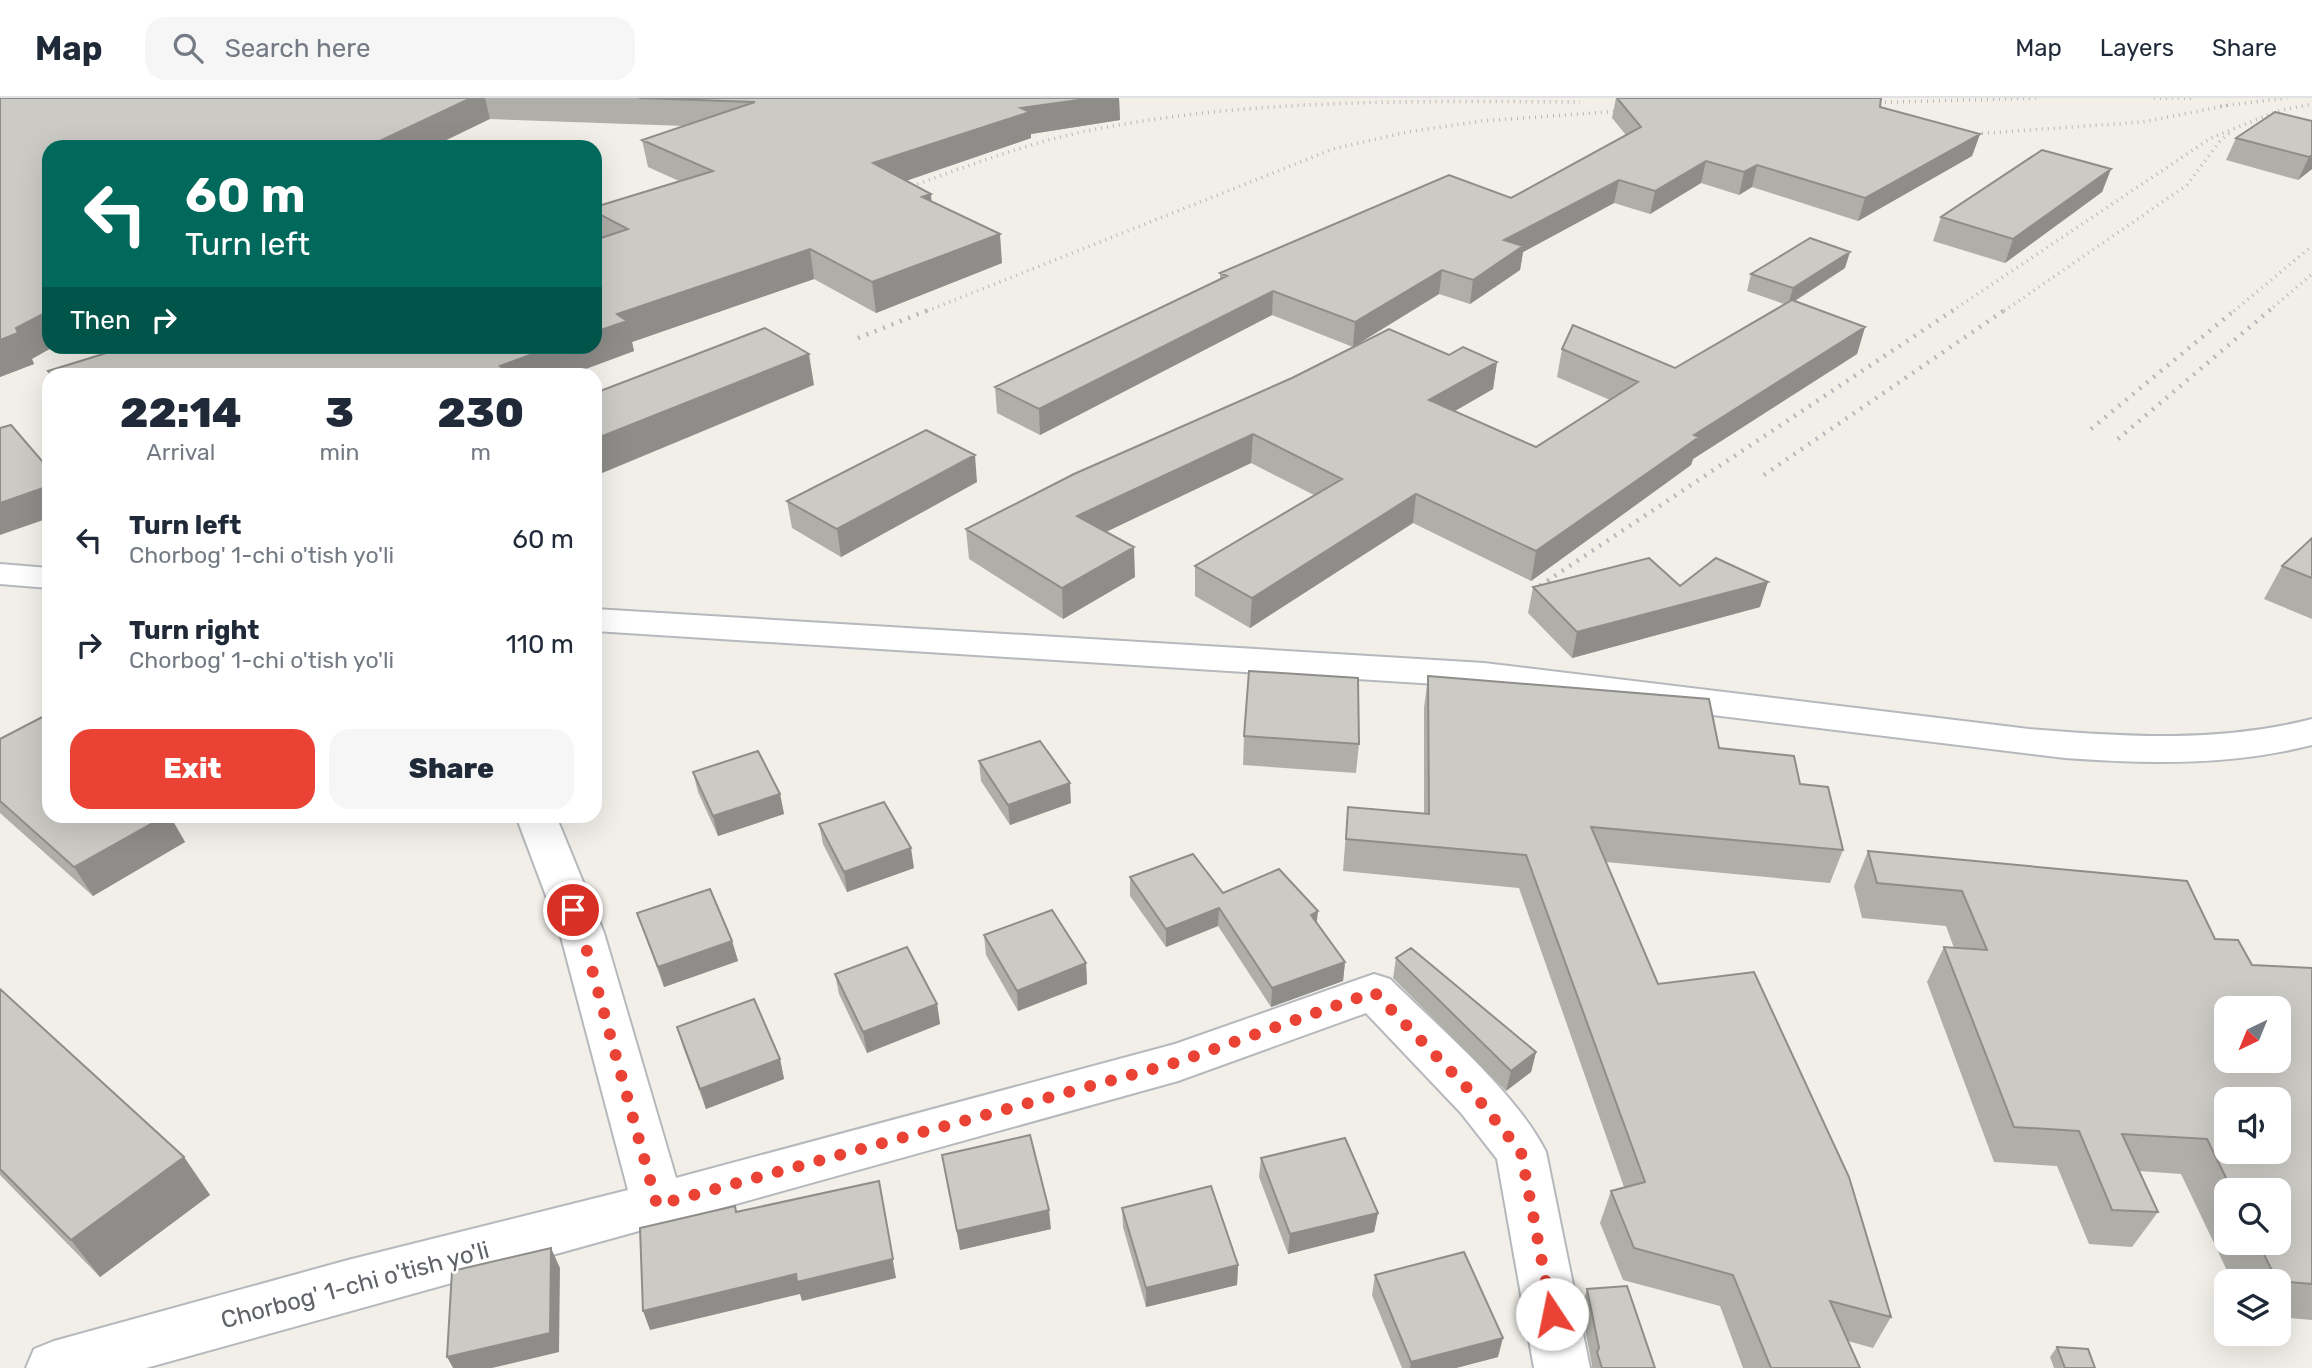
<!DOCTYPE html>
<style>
:root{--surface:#fff;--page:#f6f6f7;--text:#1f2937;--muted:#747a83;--line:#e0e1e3;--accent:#ea4335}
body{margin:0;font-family:Rubik,sans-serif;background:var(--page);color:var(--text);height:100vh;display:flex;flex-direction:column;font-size:26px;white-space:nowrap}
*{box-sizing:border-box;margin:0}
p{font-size:23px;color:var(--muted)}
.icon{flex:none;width:38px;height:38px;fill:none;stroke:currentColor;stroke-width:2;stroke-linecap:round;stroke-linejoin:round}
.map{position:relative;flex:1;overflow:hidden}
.drawer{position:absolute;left:42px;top:270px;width:560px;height:455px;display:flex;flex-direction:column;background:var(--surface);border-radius:21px;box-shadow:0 7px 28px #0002}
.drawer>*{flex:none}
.top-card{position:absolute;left:42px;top:42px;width:560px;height:214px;border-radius:21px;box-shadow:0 7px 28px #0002;background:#00695c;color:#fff;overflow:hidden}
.needle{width:46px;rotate:223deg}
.fabs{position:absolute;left:2214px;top:898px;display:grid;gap:14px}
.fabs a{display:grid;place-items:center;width:77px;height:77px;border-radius:14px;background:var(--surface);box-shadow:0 7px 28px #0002;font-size:35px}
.pin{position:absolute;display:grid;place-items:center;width:60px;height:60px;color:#fff;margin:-30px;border:4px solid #fff;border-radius:50%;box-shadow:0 2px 7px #0007}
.me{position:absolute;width:77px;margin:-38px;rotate:349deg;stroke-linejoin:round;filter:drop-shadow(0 0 5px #0008)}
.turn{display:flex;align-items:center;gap:24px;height:147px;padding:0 28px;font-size:32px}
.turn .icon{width:91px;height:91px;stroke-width:2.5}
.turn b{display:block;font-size:49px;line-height:60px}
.then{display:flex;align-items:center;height:66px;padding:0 28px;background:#0003;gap:14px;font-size:26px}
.eta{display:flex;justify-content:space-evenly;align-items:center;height:119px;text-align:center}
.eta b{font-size:42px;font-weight:800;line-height:49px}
.cta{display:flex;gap:14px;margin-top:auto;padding:14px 28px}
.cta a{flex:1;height:80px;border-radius:21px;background:var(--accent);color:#fff;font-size:28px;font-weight:800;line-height:80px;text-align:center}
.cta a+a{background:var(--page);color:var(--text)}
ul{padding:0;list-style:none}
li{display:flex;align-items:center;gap:21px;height:105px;padding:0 28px}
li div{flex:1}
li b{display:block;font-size:26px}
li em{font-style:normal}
header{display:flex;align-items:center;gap:42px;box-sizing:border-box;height:98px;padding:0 35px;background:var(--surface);border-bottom:2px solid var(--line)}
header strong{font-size:33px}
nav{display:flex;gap:38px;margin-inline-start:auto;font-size:24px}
.search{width:490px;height:63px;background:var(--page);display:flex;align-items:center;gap:18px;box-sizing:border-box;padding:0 24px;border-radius:21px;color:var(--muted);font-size:26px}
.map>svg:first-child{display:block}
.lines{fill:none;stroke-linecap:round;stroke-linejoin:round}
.minor-casing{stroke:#b5b8bc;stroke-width:4}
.minor{fill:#fff;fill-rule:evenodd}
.rail-far2{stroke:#b6b7b8;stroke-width:3.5;stroke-dasharray:1 5;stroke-linecap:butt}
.rail-far1{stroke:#b6b7b8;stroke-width:4.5;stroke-dasharray:2 7;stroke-linecap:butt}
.rail{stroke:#b6b7b8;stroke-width:5;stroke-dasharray:2 9;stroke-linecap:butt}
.wall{fill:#afaea9;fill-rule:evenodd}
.shaded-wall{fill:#8f8d8a}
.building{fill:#cccac5;stroke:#8f8d8a;stroke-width:2;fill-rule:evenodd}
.route{stroke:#ea4335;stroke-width:12;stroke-dasharray:0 21.6}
.labels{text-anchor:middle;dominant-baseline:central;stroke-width:5;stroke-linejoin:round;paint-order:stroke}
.near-street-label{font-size:24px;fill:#5f6368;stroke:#fff}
</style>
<header>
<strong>Map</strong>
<div class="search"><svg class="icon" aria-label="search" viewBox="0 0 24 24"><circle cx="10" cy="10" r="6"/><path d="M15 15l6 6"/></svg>Search here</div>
<nav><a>Map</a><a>Layers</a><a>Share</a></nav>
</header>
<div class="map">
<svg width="2312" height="1270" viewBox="0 0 2312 1270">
<rect width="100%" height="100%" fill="#f1efe8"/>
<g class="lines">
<g class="minor-casing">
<path id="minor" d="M 0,466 L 49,470 L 49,490 L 0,486 Z
M 595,511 L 1484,565 L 2029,631 C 2125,639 2218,645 2312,621 L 2312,647 C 2229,668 2149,666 2065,660 L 1484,589 L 595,533 Z
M 516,718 L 556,718 L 604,835 L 676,1080 L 1175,946 L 1374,876 L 1390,881 C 1438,929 1517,995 1546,1054 L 1590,1270 L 1534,1270 L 1497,1061 L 1461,1015 L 1366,915 L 1178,983 L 146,1270 L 26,1270 L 34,1251 L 54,1243 L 348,1162 L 628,1092 L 560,835 Z"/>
</g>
<use href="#minor" class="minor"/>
<path class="rail-far2" d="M 2154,0 L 2194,0
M 1861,5 L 2037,0
M 2221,8 L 2287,0
M 1958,37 L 2143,24 L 2229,7
M 895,94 C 955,73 1015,49 1077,35 C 1241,0 1413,3 1580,4
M 927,213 L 1333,51 L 1407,34 L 1482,23 L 1634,12
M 1952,213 L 2211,40 L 2278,13 L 2312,6
M 2004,213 L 2187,87 L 2220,43 L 2230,35
M 2234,213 L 2312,148
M 2269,213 L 2312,176"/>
<path class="rail-far1" d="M 858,240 L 931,211
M 2091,331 L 2236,211
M 2118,341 L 2271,211
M 1764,377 L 2006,211
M 1547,483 L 1955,211"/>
<path class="rail" d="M 1540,488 L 1550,482"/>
</g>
<path class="wall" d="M 0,0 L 1119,0 L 1120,22 L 1031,36 L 1031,40 L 906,83 L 931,96 L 931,103 L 1002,165 L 876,215 L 814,181 L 632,244 L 634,253 L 572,276 L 50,276 L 48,273 L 595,248 L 599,141 L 596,139 L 595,135 L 595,109 L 679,83 L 648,69 L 642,42 L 685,28 L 490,21 L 49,49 L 32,261 L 34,266 L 0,279 Z
M 1616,0 L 1881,0 L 1880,9 L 1980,36 L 1972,58 L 1858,123 L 1752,89 L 1739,97 L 1701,85 L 1650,116 L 1614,105 L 1523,154 L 1520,172 L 1470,206 L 1439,196 L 1353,249 L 1272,217 L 1040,337 L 997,315 L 995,289 L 1220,181 L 1220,175 L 1511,100 L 1626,37 L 1612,20 Z
M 2312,23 L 2312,71 L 2298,82 L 2226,62 L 2236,40 Z
M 2111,71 L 2102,94 L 2005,165 L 1933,143 L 1941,119 Z
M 1845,170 L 1795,203 L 1865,229 L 1857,256 L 1693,361 L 1691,367 L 1531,483 L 1413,425 L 1250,530 L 1195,498 L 1195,468 L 1314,397 L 1251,365 L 1106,434 L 1135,479 L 1063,521 L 969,461 L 966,431 L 1449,257 L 1497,264 L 1493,291 L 1455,313 L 1536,349 L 1610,302 L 1557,279 L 1562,251 L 1675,270 L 1784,206 L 1747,193 L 1751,176 Z
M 977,384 L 841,459 L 792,430 L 787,403 Z
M 2312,440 L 2312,521 L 2264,501 L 2282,468 Z
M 1680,488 L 1760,509 L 1572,560 L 1528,515 L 1533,489 Z
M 1428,578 L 1719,650 L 1800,686 L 1843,752 L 1830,785 L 1606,764 L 1658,886 L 1891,1219 L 1873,1250 L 1848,1243 L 1860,1270 L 1743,1270 L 1720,1208 L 1623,1182 L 1600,1125 L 1611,1093 L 1624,1089 L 1519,790 L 1343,773 L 1348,709 L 1424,715 L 1424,610 Z
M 1244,638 L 1359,646 L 1356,675 L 1243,667 Z
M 0,641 L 49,718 L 170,718 L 185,744 L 93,798 L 0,715 Z
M 979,663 L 1071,705 L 1010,727 L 981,683 Z
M 693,674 L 780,696 L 784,716 L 718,738 L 698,694 Z
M 819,726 L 914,770 L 847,794 L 823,746 Z
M 1868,753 L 2215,841 L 2252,867 L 2312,870 L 2312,1222 L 2278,1219 L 2278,1183 L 2232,1183 L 2181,1076 L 2139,1073 L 2158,1114 L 2132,1149 L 2089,1146 L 2057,1068 L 1994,1064 L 1927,884 L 1944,849 L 1954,850 L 1946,828 L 1862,820 L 1854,788 ZM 2226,1092 L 2278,1092 L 2278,1144 L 2226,1144 Z
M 1130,779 L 1223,795 L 1317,825 L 1345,864 L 1343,883 L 1271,909 L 1218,828 L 1166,849 L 1130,798 Z
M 637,815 L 732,843 L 738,863 L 664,889 L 644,835 Z
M 984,837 L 1086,865 L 1087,886 L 1018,913 L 986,857 Z
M 1396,860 L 1536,954 L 1531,974 L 1506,993 L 1393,880 Z
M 835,876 L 937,906 L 940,926 L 867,955 L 839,896 Z
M 0,891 L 184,1059 L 210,1097 L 100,1179 L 0,1077 Z
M 677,929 L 780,961 L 784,981 L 706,1011 L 683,949 Z
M 942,1057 L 1051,1131 L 960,1152 Z
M 1261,1060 L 1378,1115 L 1374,1134 L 1288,1156 L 1259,1079 Z
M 1122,1110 L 1238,1167 L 1237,1187 L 1146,1209 L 1123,1129 Z
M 1375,1177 L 1498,1259 L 1456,1270 L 1402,1270 L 1372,1197 Z
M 1587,1191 L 1655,1270 L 1591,1270 L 1592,1267 L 1581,1211 Z
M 2057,1249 L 2095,1270 L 2054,1270 L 2050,1259 Z"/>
<path class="shaded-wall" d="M 471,0 L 485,0 L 490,21 L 432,49 L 367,49 Z
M 1093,0 L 1119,0 L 1120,22 L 1031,36 L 1031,40 L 876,93 L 873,65 L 1021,10 Z
M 1980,36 L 1972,58 L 1858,123 L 1865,100 Z
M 2312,57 L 2312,71 L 2298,82 L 2309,59 Z
M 1706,63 L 1701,85 L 1650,116 L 1655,93 Z
M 1757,67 L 1752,89 L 1739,97 L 1744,74 Z
M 2111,71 L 2102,94 L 2005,165 L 2013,141 Z
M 1619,82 L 1614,105 L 1523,154 L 1520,172 L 1470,206 L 1473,182 L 1504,142 Z
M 931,96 L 933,124 L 922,99 Z
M 1000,136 L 1002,165 L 876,215 L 872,184 Z
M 810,151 L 814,181 L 632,244 L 634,253 L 572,276 L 503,276 L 500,268 L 555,248 L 595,248 L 595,234 L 617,216 Z
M 1850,154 L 1845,170 L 1788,207 L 1793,190 Z
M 1442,172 L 1439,196 L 1353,249 L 1355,224 Z
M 1273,193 L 1272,217 L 1040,337 L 1039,311 Z
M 49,213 L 49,248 L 55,248 L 32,261 L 34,266 L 0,279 L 0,242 L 16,230 Z
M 1865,229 L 1857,256 L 1693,361 L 1691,367 L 1531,483 L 1536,453 L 1694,337 Z
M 809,256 L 814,287 L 595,378 L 595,341 Z
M 1497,264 L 1493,291 L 1425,330 L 1429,302 Z
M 1253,336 L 1251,365 L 1078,447 L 1077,418 Z
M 975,357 L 977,384 L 841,459 L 837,431 Z
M 49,388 L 49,420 L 0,437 L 0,405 Z
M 1416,396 L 1413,425 L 1250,530 L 1252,500 Z
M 1134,449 L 1135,479 L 1063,521 L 1062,490 Z
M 1768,484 L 1760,509 L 1572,560 L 1577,534 Z
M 1070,685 L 1071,705 L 1010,727 L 1008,707 Z
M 780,696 L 784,716 L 718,738 L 713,718 Z
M 165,718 L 170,718 L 185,744 L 93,798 L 74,769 Z
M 911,750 L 914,770 L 847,794 L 844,774 Z
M 1219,810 L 1218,828 L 1166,849 L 1166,831 Z
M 1318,813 L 1316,832 L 1311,817 Z
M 732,843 L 738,863 L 664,889 L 658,869 Z
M 1345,864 L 1343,883 L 1271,909 L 1272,890 Z
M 1086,865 L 1087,886 L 1018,913 L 1017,893 Z
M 937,906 L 940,926 L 867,955 L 863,934 Z
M 1536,954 L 1531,974 L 1506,993 L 1511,973 Z
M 780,961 L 784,981 L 706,1011 L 700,991 Z
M 184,1059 L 210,1097 L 100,1179 L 71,1142 Z
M 879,1083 L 896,1180 L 802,1203 L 800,1196 L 650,1232 L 643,1213 Z
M 1049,1112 L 1051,1131 L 960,1152 L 957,1133 Z
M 1378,1115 L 1374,1134 L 1288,1156 L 1290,1136 Z
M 551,1150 L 560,1170 L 559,1254 L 492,1270 L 453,1270 L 447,1259 Z
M 1238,1167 L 1237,1187 L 1146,1209 L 1146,1190 Z
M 1503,1240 L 1498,1259 L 1456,1270 L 1410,1270 L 1411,1264 Z"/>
<path class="building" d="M 0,0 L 471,0 L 367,49 L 49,49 L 49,213 L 16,230 L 18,235 L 0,242 Z
M 639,0 L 1093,0 L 1021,10 L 1030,14 L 873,65 L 931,96 L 922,99 L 1000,136 L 872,184 L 810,151 L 617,216 L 627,223 L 595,234 L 595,142 L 628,131 L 595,114 L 595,109 L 713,73 L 642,42 L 755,4 Z
M 1617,0 L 1881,0 L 1880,9 L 1980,36 L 1865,100 L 1757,67 L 1744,74 L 1706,63 L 1655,93 L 1619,82 L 1504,142 L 1523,148 L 1473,182 L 1442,172 L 1355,224 L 1273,193 L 1039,311 L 995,289 L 1227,178 L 1220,175 L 1449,77 L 1511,100 L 1641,29 Z
M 2275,14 L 2312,23 L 2312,57 L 2309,59 L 2236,40 Z
M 2042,52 L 2111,71 L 2013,141 L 1941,119 Z
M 1810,140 L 1850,154 L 1793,190 L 1751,176 Z
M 1792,202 L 1865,229 L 1694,337 L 1699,339 L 1536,453 L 1416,396 L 1252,500 L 1195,468 L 1342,381 L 1253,336 L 1077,418 L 1134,449 L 1062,490 L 966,431 L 1074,376 L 1292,280 L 1389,231 L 1449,257 L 1463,249 L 1497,264 L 1429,302 L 1536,349 L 1638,284 L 1562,251 L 1573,227 L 1675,270 Z
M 765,230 L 809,256 L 595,341 L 595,295 Z
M 129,248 L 555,248 L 500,268 L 511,276 L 51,276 L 48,273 Z
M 11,327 L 49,371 L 49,388 L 0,405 L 0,330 Z
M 926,332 L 975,357 L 837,431 L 787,403 Z
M 2312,440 L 2312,480 L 2282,468 Z
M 1649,460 L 1680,488 L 1716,460 L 1768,484 L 1577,534 L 1533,489 Z
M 1249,573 L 1358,580 L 1359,646 L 1244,638 Z
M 1428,578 L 1709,601 L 1719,650 L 1794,658 L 1800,686 L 1828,689 L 1843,752 L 1591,729 L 1658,886 L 1754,874 L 1849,1079 L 1891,1219 L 1830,1203 L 1860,1270 L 1771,1270 L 1733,1177 L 1634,1150 L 1611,1093 L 1645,1084 L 1526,757 L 1346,741 L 1348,709 L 1429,716 Z
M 48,616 L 49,617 L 49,718 L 165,718 L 74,769 L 0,703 L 0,641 Z
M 1040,643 L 1070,685 L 1008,707 L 979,663 Z
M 758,653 L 780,696 L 713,718 L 693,674 Z
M 884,704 L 911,750 L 844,774 L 819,726 Z
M 1868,753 L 2187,783 L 2215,841 L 2238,842 L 2252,867 L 2312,870 L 2312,1186 L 2277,1183 L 2258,1144 L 2278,1144 L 2278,1092 L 2232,1092 L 2207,1041 L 2122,1036 L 2158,1114 L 2112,1112 L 2079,1033 L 2014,1029 L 1944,849 L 1987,852 L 1962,793 L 1877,785 ZM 2226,910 L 2278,910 L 2278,962 L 2226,962 ZM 2226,1001 L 2278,1001 L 2278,1054 L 2226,1054 Z
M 1193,756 L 1223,795 L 1279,771 L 1318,813 L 1311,817 L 1345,864 L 1272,890 L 1219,810 L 1166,831 L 1130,779 Z
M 710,791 L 732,843 L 658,869 L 637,815 Z
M 1052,812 L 1086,865 L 1017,893 L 984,837 Z
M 907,849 L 937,906 L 863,934 L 835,876 Z
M 1411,850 L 1536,954 L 1511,973 L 1396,860 Z
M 0,891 L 184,1059 L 71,1142 L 0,1071 Z
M 754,901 L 780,961 L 700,991 L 677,929 Z
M 1030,1037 L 1049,1112 L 957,1133 L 942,1057 Z
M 1345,1040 L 1378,1115 L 1290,1136 L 1261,1060 Z
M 879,1083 L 893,1161 L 797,1184 L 796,1176 L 643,1213 L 640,1130 L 735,1108 L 736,1114 Z
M 1211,1088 L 1238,1167 L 1146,1190 L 1122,1110 Z
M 551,1150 L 550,1235 L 447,1259 L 452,1173 Z
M 1464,1154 L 1503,1240 L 1411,1264 L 1375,1177 Z
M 1627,1188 L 1655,1270 L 1602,1270 L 1597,1254 L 1599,1250 L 1587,1191 Z
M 2057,1249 L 2088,1251 L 2095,1270 L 2065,1270 Z"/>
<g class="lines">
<path class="route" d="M 573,812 L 582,835 L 657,1107 L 1178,964 L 1374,894 L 1478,1001 L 1521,1054 L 1552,1216"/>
</g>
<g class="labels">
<g class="near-street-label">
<text transform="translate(355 1187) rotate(-15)">Chorbog' 1-chi o'tish yo'li</text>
</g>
</g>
</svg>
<div class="fabs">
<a><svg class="needle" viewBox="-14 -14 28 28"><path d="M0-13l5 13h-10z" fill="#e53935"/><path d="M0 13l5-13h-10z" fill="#747a83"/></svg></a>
<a><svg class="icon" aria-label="sound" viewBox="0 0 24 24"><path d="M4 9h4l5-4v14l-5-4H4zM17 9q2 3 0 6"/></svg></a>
<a><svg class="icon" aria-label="search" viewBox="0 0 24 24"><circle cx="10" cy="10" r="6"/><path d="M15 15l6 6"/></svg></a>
<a><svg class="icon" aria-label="layers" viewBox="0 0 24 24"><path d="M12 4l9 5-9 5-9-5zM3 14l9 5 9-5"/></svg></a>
</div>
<div class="pin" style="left:573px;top:812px;background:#d93025"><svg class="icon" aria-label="arrive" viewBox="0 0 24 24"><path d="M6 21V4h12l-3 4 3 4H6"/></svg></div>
<svg class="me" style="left:1552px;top:1216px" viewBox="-20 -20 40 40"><circle r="19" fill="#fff"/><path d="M0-13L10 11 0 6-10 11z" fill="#ea4335"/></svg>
<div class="top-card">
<div class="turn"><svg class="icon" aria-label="left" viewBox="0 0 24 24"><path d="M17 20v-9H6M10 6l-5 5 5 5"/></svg><div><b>60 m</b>Turn left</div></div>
<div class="then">Then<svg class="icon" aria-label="right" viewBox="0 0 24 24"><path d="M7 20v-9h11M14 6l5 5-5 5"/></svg></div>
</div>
<section class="drawer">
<div class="eta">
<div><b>22:14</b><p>Arrival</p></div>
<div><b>3</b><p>min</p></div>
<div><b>230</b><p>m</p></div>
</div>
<ul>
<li><svg class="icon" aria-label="left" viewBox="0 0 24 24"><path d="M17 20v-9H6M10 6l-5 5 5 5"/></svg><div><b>Turn left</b><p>Chorbog' 1-chi o'tish yo'li</p></div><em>60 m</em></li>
<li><svg class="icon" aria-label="right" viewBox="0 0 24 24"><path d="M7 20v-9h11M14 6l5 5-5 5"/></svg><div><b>Turn right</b><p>Chorbog' 1-chi o'tish yo'li</p></div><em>110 m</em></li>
</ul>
<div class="cta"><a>Exit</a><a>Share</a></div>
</section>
</div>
